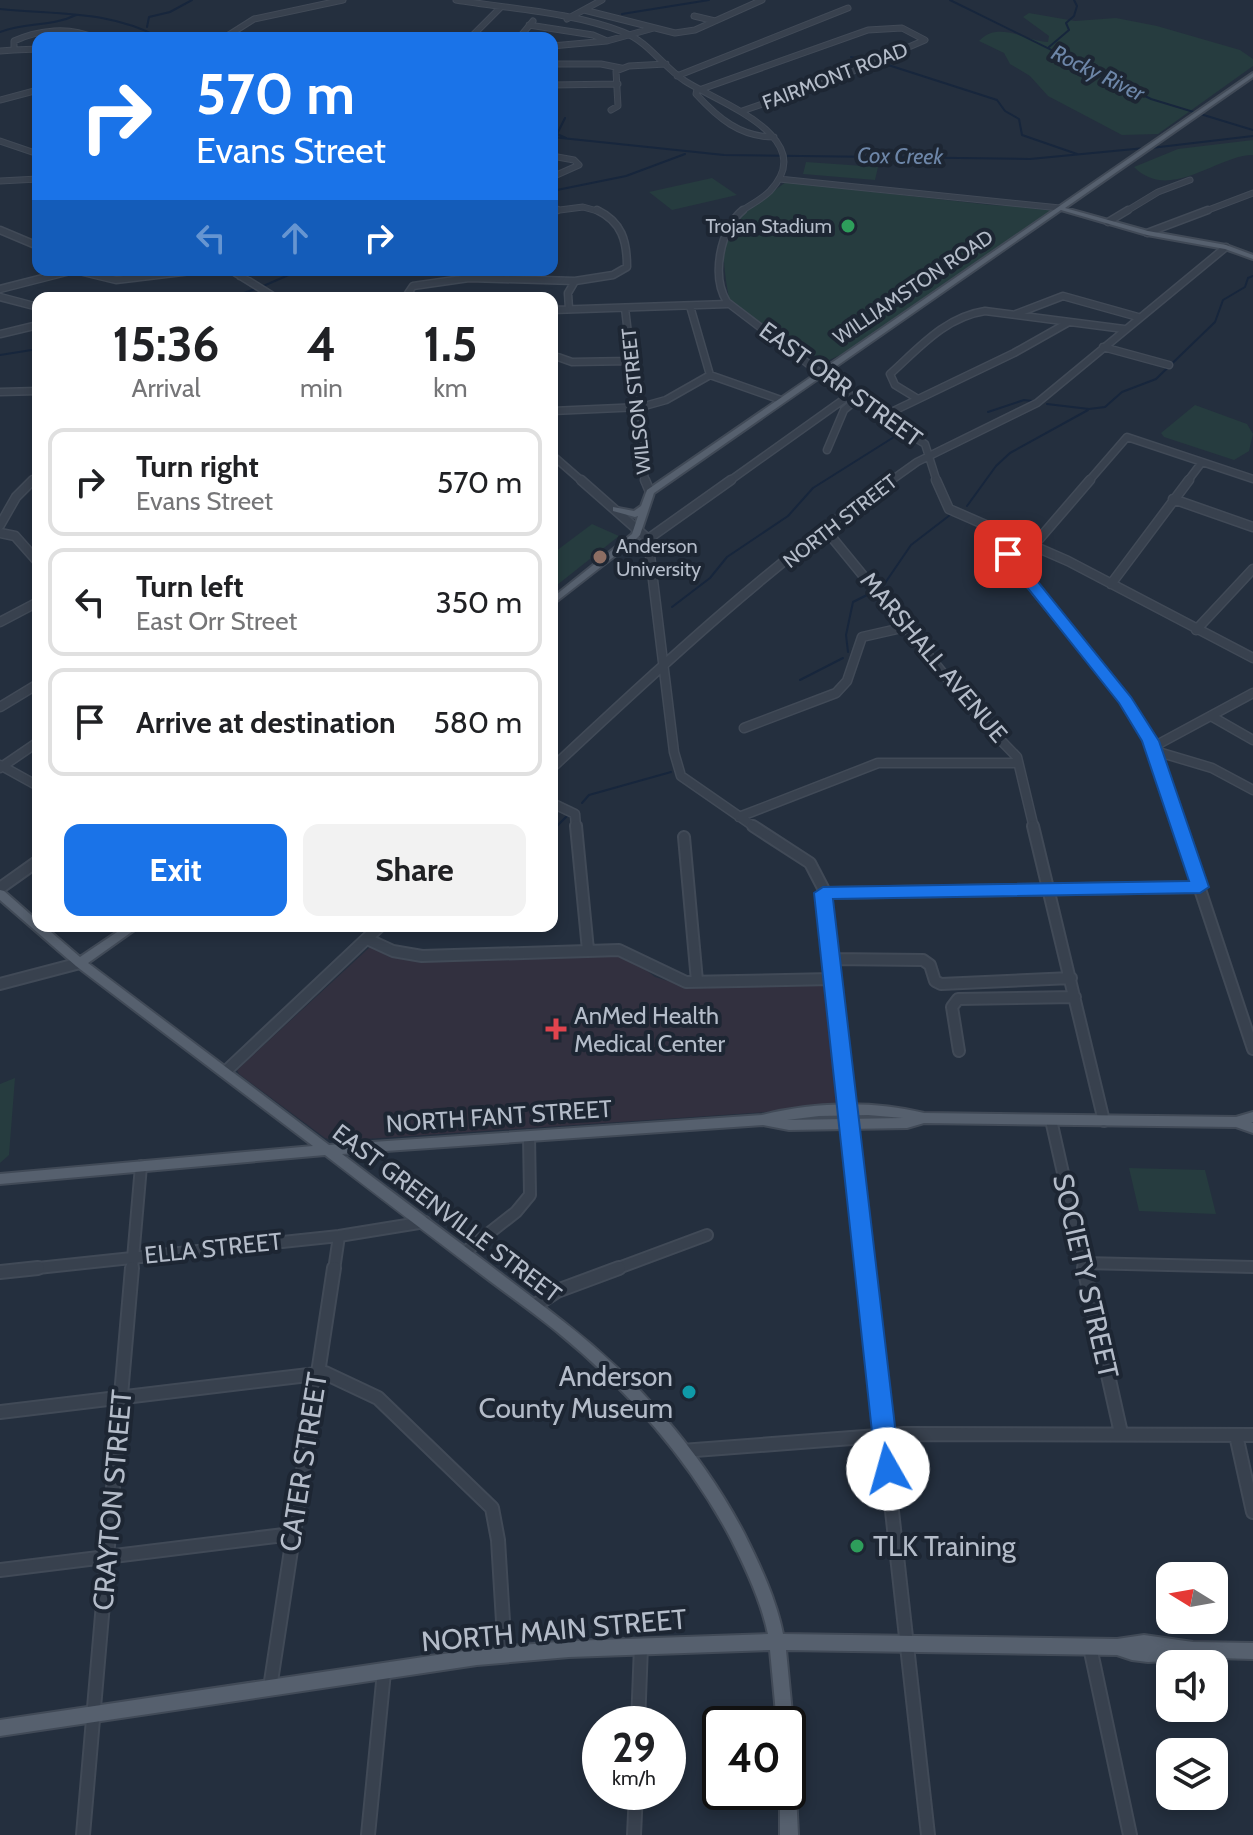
<!DOCTYPE html>
<style>
:root{--surface:#fff;--page:#f2f2f2;--text:#202124;--muted:#757577;--line:#e0e0e0;--accent:#1a73e8}
body{margin:0;font-family:Cabin,sans-serif;background:var(--page);color:var(--text);height:100vh;display:flex;flex-direction:column;font-size:30px;white-space:nowrap}
*{box-sizing:border-box;margin:0}
p{font-size:26px;color:var(--muted)}
.icon{flex:none;width:44px;height:44px;fill:none;stroke:currentColor;stroke-width:2;stroke-linecap:round;stroke-linejoin:round}
.map{position:relative;flex:1;overflow:hidden}
.sheet{position:absolute;left:32px;top:292px;width:526px;height:640px;display:flex;flex-direction:column;background:var(--surface);border-radius:16px;box-shadow:0 4px 12px #0003}
.sheet>*{flex:none}
.banner{position:absolute;left:32px;top:32px;width:526px;height:244px;border-radius:16px;box-shadow:0 4px 12px #0003;background:#1a73e8;color:#fff;overflow:hidden}
.needle{width:52px;rotate:281deg}
.controls{position:absolute;left:1156px;top:1562px;display:grid;gap:16px}
.controls a{display:grid;place-items:center;width:72px;height:72px;border-radius:16px;background:var(--surface);box-shadow:0 4px 12px #0003;font-size:40px}
.speed{position:absolute;left:582px;top:1706px;display:flex;gap:16px;font-size:40px;font-weight:700;text-align:center}
.speed>*{display:grid;place-content:center;width:104px;height:104px;border-radius:50%;background:var(--surface);box-shadow:0 4px 12px #0003;line-height:1}
.speed small{font-size:20px;font-weight:400}
.speed .limit{border:4px solid #111;border-radius:12px;background:#fff;color:#111}
.pin{position:absolute;display:grid;place-items:center;width:68px;height:68px;color:#fff;margin:-34px;border-radius:16px;box-shadow:0 4px 12px #0006}
.me{position:absolute;width:88px;margin:-44px;rotate:353deg;stroke-linejoin:round;filter:drop-shadow(0 0 6px #0008)}
.turn{display:flex;align-items:center;gap:28px;height:168px;padding:0 32px;font-size:36px}
.turn .icon{width:104px;height:104px;stroke-width:2.5}
.turn b{display:block;font-size:56px;line-height:68px}
.lanes{display:flex;align-items:center;height:76px;padding:0 32px;background:#0003;justify-content:center;gap:40px;direction:ltr}
.lanes .off{opacity:.35}
.eta{display:flex;justify-content:space-evenly;align-items:center;height:136px;text-align:center}
.eta b{font-size:48px;font-weight:800;line-height:56px}
.primary-button{display:flex;gap:16px;margin-top:auto;padding:16px 32px}
.primary-button a{flex:1;height:92px;border-radius:16px;background:var(--accent);color:#fff;font-size:32px;font-weight:800;line-height:92px;text-align:center}
.primary-button a+a{background:var(--page);color:var(--text)}
ul{padding:0;list-style:none}
li{display:flex;align-items:center;gap:24px;height:108px;margin:0 16px 12px;padding:0 16px;border:4px solid var(--line);border-radius:16px}
li div{flex:1}
li b{display:block;font-size:30px}
li em{font-style:normal}
.map>svg:first-child{display:block}
.medical{fill:#32303f}
.green{fill:#263c3f}
.lines{fill:none;stroke-linecap:round;stroke-linejoin:round}
.stream{stroke:#17263c;stroke-width:2}
.minor-far4-casing{stroke:#414a57;stroke-width:7}
.minor-far3-casing{stroke:#414a57;stroke-width:9}
.minor-far2-casing{stroke:#414a57;stroke-width:11}
.minor-far1-casing{stroke:#414a57;stroke-width:14}
.minor-casing{stroke:#414a57;stroke-width:16}
.major-casing{stroke:#414a57;stroke-width:4}
.minor-far4{stroke:#38414e;stroke-width:5}
.minor-far3{stroke:#38414e;stroke-width:6}
.minor-far2{stroke:#38414e;stroke-width:8}
.minor-far1{stroke:#38414e;stroke-width:10}
.minor{stroke:#38414e;stroke-width:12}
.major{fill:#56606e;fill-rule:evenodd}
.route{fill:#1a73e8;stroke:#114b97;stroke-width:2}
.leisure-dot{fill:#2e9e5b;stroke:#1d2633;stroke-width:3}
.education-dot{fill:#8d6e63;stroke:#1d2633;stroke-width:3}
.health-dot{fill:#e0444e;stroke:#1d2633;stroke-width:3}
.culture-dot{fill:#0f9aa8;stroke:#1d2633;stroke-width:3}
.labels{text-anchor:middle;dominant-baseline:central;stroke-width:8;stroke-linejoin:round;paint-order:stroke}
.far-street-label{font-size:20px;fill:#b4bcc9;stroke:#1d2633}
.far-poi-label{font-size:20px;fill:#b4bcc9;stroke:#1d2633;text-anchor:end}
.far-water-label{font-size:22px;font-style:italic;fill:#6d86a8;stroke:#1d2633}
.street-label{font-size:24px;fill:#b4bcc9;stroke:#1d2633}
.poi-label{font-size:24px;fill:#b4bcc9;stroke:#1d2633;text-anchor:start}
.near-street-label{font-size:28px;fill:#b4bcc9;stroke:#1d2633}
.near-poi-label{font-size:28px;fill:#b4bcc9;stroke:#1d2633;text-anchor:end}
</style>
<div class="map">
<svg width="1253" height="1835" viewBox="0 0 1253 1835">
<rect width="100%" height="100%" fill="#242f3e"/>
<path class="medical" d="M 370,947 L 390,957 L 421,961 L 618,955 L 632,959 L 655,977 L 691,988 L 827,983 L 840,1107 L 336,1141 L 325,1138 L 239,1074 L 237,1070 Z"/>
<path class="green" d="M 1029,13 L 1075,21 L 1116,18 L 1157,26 L 1240,50 L 1253,59 L 1253,66 L 1158,134 L 1122,135 L 1048,96 L 1030,76 L 1010,64 L 1004,53 L 979,41 C 998,20 1026,41 1048,42 L 1049,36 L 1023,17 Z
M 1253,140 L 1253,155 C 1217,155 1170,203 1134,167 L 1178,149 Z
M 806,162 L 878,167 L 875,180 L 803,174 Z
M 712,178 L 737,195 L 672,210 L 649,192 Z
M 786,182 L 991,205 L 1060,208 L 861,345 L 823,363 L 730,302 C 726,285 718,236 730,222 C 742,209 771,194 786,182 Z
M 1195,405 L 1247,424 L 1253,434 L 1249,451 L 1234,460 L 1164,437 L 1161,433 Z
M 592,524 L 619,536 L 552,589 L 552,554 Z
M 15,1078 L 9,1155 L 0,1163 L 0,1084 Z
M 1129,1168 L 1205,1170 L 1216,1214 L 1139,1211 Z"/>
<g class="lines">
<path class="stream" d="M 950,0 L 1151,99 L 1253,130
M 0,9 C 55,15 110,10 160,38
M 622,14 L 709,0
M 147,27 L 149,17 L 170,12 L 192,0
M 0,32 C 25,22 52,27 76,15
M 1049,47 L 1069,30 L 1066,23 L 1074,16 L 1077,6 L 1074,0
M 851,57 L 869,61
M 882,63 L 997,100 L 1005,111 L 1019,119 L 1022,135 L 1077,154
M 565,118 L 557,134 L 566,138
M 552,137 L 724,155 L 1030,159 L 1145,148
M 1151,148 L 1253,136
M 552,191 L 626,176 L 685,154
M 261,287 L 300,270
M 230,298 L 255,289
M 0,355 L 38,349
M 1047,404 L 1089,409 L 1105,407 L 1122,392 L 1156,379 L 1215,322 L 1223,300 L 1245,287 L 1248,278 L 1253,276
M 988,412 L 1024,400 L 1032,401
M 967,506 L 996,466 L 1010,453 L 1088,410
M 883,586 L 911,545 L 950,515
M 672,607 L 710,578 L 727,557 L 788,516 L 813,488 L 894,437
M 848,652 L 846,635 L 853,602 L 871,593
M 800,680 L 843,658
M 582,803 L 589,795 L 671,772
M 552,831 L 567,816"/>
<g class="minor-far4-casing">
<path id="minor-far4" d="M 456,0 C 511,9 571,12 623,32 C 649,42 663,67 685,81 C 717,102 821,137 770,191 C 762,199 750,205 740,212
M 584,10 L 675,33 L 695,30 L 762,0
M 694,16 L 715,21
M 567,19 L 602,0
M 529,25 L 593,35 L 607,41 L 552,46
M 224,38 L 254,19 L 343,0
M 470,38 L 500,8
M 519,38 L 533,21
M 607,41 L 654,28
M 38,49 L 14,50 L 14,41 C 38,30 70,26 94,38
M 0,51 L 14,50
M 552,64 L 601,64 L 621,68
M 677,76 L 848,8
M 552,85 L 618,84
M 697,89 L 696,94 C 718,118 740,137 774,137
M 699,90 L 868,30 L 902,28 L 925,40 L 830,81 L 742,111
M 0,100 L 38,90
M 611,110 L 618,106 L 616,71 L 629,66 L 666,64
M 0,141 L 38,154
M 552,156 L 574,160 L 579,165 L 552,177
M 779,179 L 1060,208
M 0,181 L 38,179
M 552,211 L 583,207 L 601,212
M 1125,212 L 1158,192 L 1190,180
M 1203,212 L 1253,193"/>
</g>
<g class="minor-far3-casing">
<path id="minor-far3" d="M 743,210 C 720,229 711,276 727,302 L 857,401 L 925,444 L 937,482
M 552,211 L 557,210
M 1108,222 L 1128,210
M 0,230 L 38,246
M 1147,233 L 1208,210
M 75,270 L 116,280 L 199,270
M 231,270 L 276,298
M 240,276 L 252,270
M 0,289 L 74,270
M 0,297 L 38,307
M 405,298 L 413,286 L 469,278 L 575,281
M 690,306 L 710,375
M 625,308 L 645,482
M 569,309 L 568,293 L 575,281 L 613,275 L 627,267 C 627,241 622,222 597,210
M 552,310 L 728,304
M 1016,314 L 1063,296 L 1138,317
M 0,334 L 38,325
M 1103,347 L 1169,365
M 552,350 L 555,356 L 572,362 L 631,361
M 0,392 L 38,391
M 918,399 L 895,385 L 890,374 C 919,348 945,317 985,311 L 1124,329
M 552,411 L 641,407 L 666,400 L 710,375 L 781,400
M 881,417 L 1014,353 L 1069,322
M 827,450 L 844,410 L 856,400
M 552,455 L 583,482
M 31,482 L 38,475
M 728,482 L 850,395
M 889,482 L 917,462 L 1037,403 L 1226,247
M 1088,482 L 1127,437 L 1253,479
M 1187,482 L 1202,462"/>
</g>
<g class="minor-far2-casing">
<path id="minor-far2" d="M 581,480 L 648,539 L 674,752 L 681,776 L 756,828
M 645,480 L 650,492
M 936,480 L 949,509 L 1068,561 L 1253,658
M 1173,499 L 1253,527
M 0,525 L 16,497 L 33,480
M 825,529 L 982,721 L 1017,757 L 1034,828
M 0,533 L 15,536 L 38,562
M 1008,535 L 1012,562 L 1125,700 L 1151,741 L 1180,828
M 648,539 L 731,480
M 1034,545 L 1090,480
M 1111,584 L 1189,480
M 0,622 L 38,602
M 1196,630 L 1253,569
M 0,707 L 38,684
M 1211,716 L 1253,740
M 744,728 L 836,693 L 847,681 L 862,637 L 906,627
M 1153,747 L 1253,693
M 1155,751 L 1212,768 L 1253,790
M 0,765 L 38,786
M 0,768 L 38,742
M 552,768 C 660,667 770,565 891,480
M 552,803 L 575,814 L 576,828
M 739,817 L 878,763 L 1018,763"/>
</g>
<g class="minor-far1-casing">
<path id="minor-far1" d="M 576,826 L 588,950
M 753,826 L 810,863 L 823,888 L 865,1270
M 1033,826 L 1104,1121
M 1179,826 L 1253,1049
M 684,837 L 697,981
M 0,888 L 38,861
M 823,893 L 1200,887
M 367,939 L 393,951 L 422,956 L 619,950 L 686,982 L 832,979
M 830,959 L 923,960 L 930,965 L 935,981 L 941,984 L 1071,978
M 0,984 L 80,963
M 959,1051 L 952,1007 L 958,999 L 1075,997
M 225,1072 L 380,926
M 1051,1120 L 1085,1270
M 465,1252 L 516,1212 L 530,1195 L 529,1136
M 1084,1263 L 1253,1267
M 19,1270 L 339,1236 L 425,1222
M 132,1270 L 141,1166
M 334,1270 L 339,1236
M 613,1270 L 707,1235"/>
</g>
<g class="minor-casing">
<path id="minor" d="M 865,1268 L 928,1835
M 1084,1268 L 1121,1433
M 0,1272 L 38,1268
M 534,1306 L 557,1291 L 619,1268
M 0,1412 L 325,1373 L 378,1398 L 492,1508 L 498,1540 L 505,1654
M 1236,1435 L 1253,1512
M 682,1451 L 904,1434 L 1253,1435
M 0,1570 L 292,1534
M 1090,1647 L 1130,1835
M 270,1688 L 334,1268
M 638,1724 L 641,1646
M 83,1835 L 132,1268
M 368,1835 L 384,1672
M 634,1835 L 636,1792"/>
</g>
<g class="major-casing">
<path id="major" d="M 1253,73 L 1253,77 L 1065,208 L 1148,231 L 1226,245 L 1253,255 L 1253,259 L 1225,249 L 1147,235 L 1061,210 L 654,493 L 640,535 L 635,540 L 653,543 L 653,547 L 629,545 L 552,605 L 552,598 L 632,534 L 638,516 L 635,517 L 613,511 L 613,507 L 634,511 L 641,506 L 647,490 Z
M 0,890 L 4,891 L 38,921 L 38,926 L 44,926 L 80,957 L 126,926 L 140,926 L 88,963 L 329,1145 L 762,1115 C 813,1102 873,1100 924,1113 L 1236,1117 L 1253,1112 L 1253,1122 L 1251,1122 L 1253,1123 L 1253,1133 L 1236,1127 L 924,1123 L 907,1128 L 789,1130 L 763,1125 L 342,1154 C 390,1190 438,1227 487,1263 C 513,1283 539,1302 564,1322 C 637,1379 701,1451 744,1533 C 760,1565 776,1599 783,1634 L 1117,1639 L 1144,1635 L 1193,1642 L 1253,1643 L 1253,1659 L 1181,1657 L 1164,1661 L 1148,1662 L 1132,1660 L 1117,1655 L 786,1650 L 793,1724 L 791,1730 L 788,1731 L 788,1724 L 777,1724 L 770,1650 L 569,1657 L 477,1665 L 0,1736 L 0,1720 L 477,1649 L 569,1641 L 768,1634 C 761,1601 746,1569 731,1539 C 689,1459 626,1388 556,1331 C 530,1310 501,1290 474,1269 C 424,1231 374,1193 325,1155 L 0,1184 L 0,1174 L 313,1146 L 76,966 L 0,900 ZM 868,1115 L 903,1118 L 787,1120 L 819,1116 Z
M 788,1784 L 794,1786 L 796,1792 L 798,1835 L 780,1835 L 780,1792 L 788,1792 Z"/>
</g>
<use href="#minor-far4" class="minor-far4"/>
<use href="#minor-far3" class="minor-far3"/>
<use href="#minor-far2" class="minor-far2"/>
<use href="#minor-far1" class="minor-far1"/>
<use href="#minor" class="minor"/>
<use href="#major" class="major"/>
</g>
<path class="route" d="M 1003,551 L 1013,551 L 1131,697 L 1159,741 L 1209,887 L 1200,893 L 833,899 L 900,1469 L 897,1477 L 888,1480 L 879,1477 L 876,1469 L 814,893 L 823,887 L 1189,881 L 1142,741 L 1119,703 L 1003,557 Z"/>
<g class="leisure-dot">
<circle cx="848" cy="226" r="8"/>
<circle cx="857" cy="1546" r="8"/>
</g>
<circle class="education-dot" cx="600" cy="557" r="8"/>
<path class="health-dot" d="M552 1017h8v8h8v8h-8v8h-8v-8h-8v-8h8z"/>
<circle class="culture-dot" cx="689" cy="1392" r="8"/>
<g class="labels">
<g class="far-street-label">
<text transform="translate(835 76) rotate(-21)">FAIRMONT ROAD</text>
<text transform="translate(913 287) rotate(-34)">WILLIAMSTON ROAD</text>
<text transform="translate(636 401) rotate(-96)">WILSON STREET</text>
<text transform="translate(840 521) rotate(-38)">NORTH STREET</text>
</g>
<g class="far-poi-label">
<text x="832" y="226">Trojan Stadium</text>
<text x="616" y="546" text-anchor="start">Anderson<tspan x="616" dy="23">University</tspan></text>
</g>
<g class="far-water-label">
<text transform="translate(1098 73) rotate(26)">Rocky River</text>
<text transform="translate(900 156) rotate(1)">Cox Creek</text>
</g>
<g class="street-label">
<text transform="translate(841 384) rotate(36)">EAST ORR STREET</text>
<text transform="translate(934 657) rotate(50)">MARSHALL AVENUE</text>
<text transform="translate(499 1116) rotate(-4)">NORTH FANT STREET</text>
<text transform="translate(447 1213) rotate(37)">EAST GREENVILLE STREET</text>
<text transform="translate(213 1248) rotate(-6)">ELLA STREET</text>
</g>
<g class="poi-label">
<text x="574" y="1015">AnMed Health<tspan x="574" dy="28">Medical Center</tspan></text>
</g>
<g class="near-street-label">
<text transform="translate(1086 1276) rotate(77)">SOCIETY STREET</text>
<text transform="translate(303 1462) rotate(-81)">CATER STREET</text>
<text transform="translate(112 1500) rotate(-85)">CRAYTON STREET</text>
<text transform="translate(554 1630) rotate(-5)">NORTH MAIN STREET</text>
</g>
<g class="near-poi-label">
<text x="673" y="1376">Anderson<tspan x="673" dy="32">County Museum</tspan></text>
<text x="873" y="1546" text-anchor="start">TLK Training</text>
</g>
</g>
</svg>
<div class="controls">
<a><svg class="needle" viewBox="-14 -14 28 28"><path d="M0-13l5 13h-10z" fill="#e53935"/><path d="M0 13l5-13h-10z" fill="#757577"/></svg></a>
<a><svg class="icon" aria-label="sound" viewBox="0 0 24 24"><path d="M4 9h4l5-4v14l-5-4H4zM17 9q2 3 0 6"/></svg></a>
<a><svg class="icon" aria-label="layers" viewBox="0 0 24 24"><path d="M12 4l9 5-9 5-9-5zM3 14l9 5 9-5"/></svg></a>
</div>
<div class="speed"><div>29<small>km/h</small></div><div class="limit">40</div></div>
<div class="pin" style="left:1008px;top:554px;background:#d93025"><svg class="icon" aria-label="arrive" viewBox="0 0 24 24"><path d="M6 21V4h12l-3 4 3 4H6"/></svg></div>
<svg class="me" style="left:888px;top:1469px" viewBox="-20 -20 40 40"><circle r="19" fill="#fff"/><path d="M0-13L10 11 0 6-10 11z" fill="#1a73e8"/></svg>
<div class="banner">
<div class="turn"><svg class="icon" aria-label="right" viewBox="0 0 24 24"><path d="M7 20v-9h11M14 6l5 5-5 5"/></svg><div><b>570 m</b>Evans Street</div></div>
<div class="lanes"><svg class="icon off" aria-label="left" viewBox="0 0 24 24"><path d="M17 20v-9H6M10 6l-5 5 5 5"/></svg><svg class="icon off" aria-label="ahead" viewBox="0 0 24 24"><path d="M12 20V5M6 11l6-6 6 6"/></svg><svg class="icon" aria-label="right" viewBox="0 0 24 24"><path d="M7 20v-9h11M14 6l5 5-5 5"/></svg></div>
</div>
<section class="sheet">
<div class="eta">
<div><b>15:36</b><p>Arrival</p></div>
<div><b>4</b><p>min</p></div>
<div><b>1.5</b><p>km</p></div>
</div>
<ul>
<li><svg class="icon" aria-label="right" viewBox="0 0 24 24"><path d="M7 20v-9h11M14 6l5 5-5 5"/></svg><div><b>Turn right</b><p>Evans Street</p></div><em>570 m</em></li>
<li><svg class="icon" aria-label="left" viewBox="0 0 24 24"><path d="M17 20v-9H6M10 6l-5 5 5 5"/></svg><div><b>Turn left</b><p>East Orr Street</p></div><em>350 m</em></li>
<li><svg class="icon" aria-label="arrive" viewBox="0 0 24 24"><path d="M6 21V4h12l-3 4 3 4H6"/></svg><div><b>Arrive at destination</b></div><em>580 m</em></li>
</ul>
<div class="primary-button"><a>Exit</a><a>Share</a></div>
</section>
</div>
